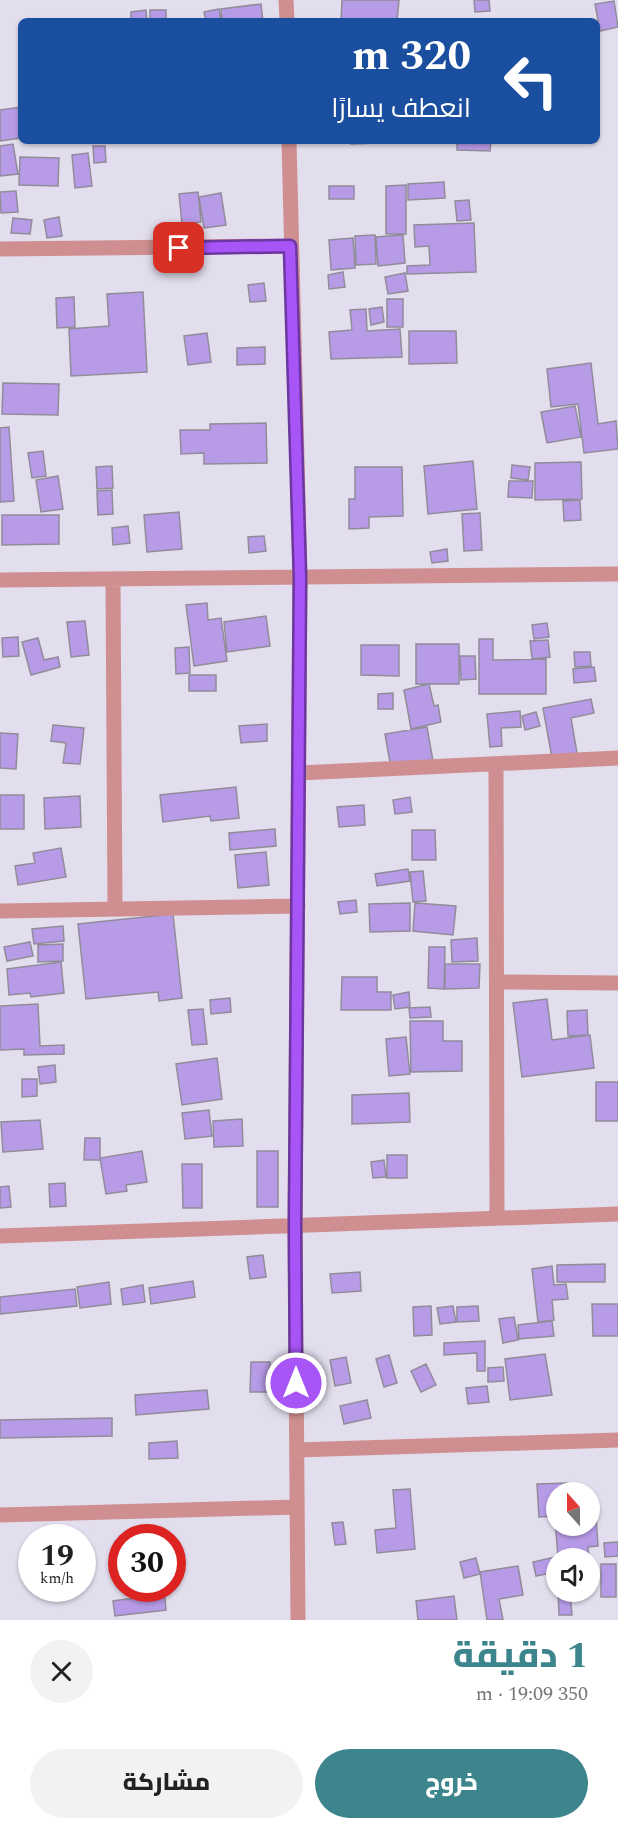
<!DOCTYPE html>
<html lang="ar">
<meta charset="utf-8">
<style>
:root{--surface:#fff;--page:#f2f2f2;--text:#222;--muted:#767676;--accent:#3d858c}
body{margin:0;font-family:Spectral,Cairo,serif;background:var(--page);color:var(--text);direction:rtl;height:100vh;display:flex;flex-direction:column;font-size:22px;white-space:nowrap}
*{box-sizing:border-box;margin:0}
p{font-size:20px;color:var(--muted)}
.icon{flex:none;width:33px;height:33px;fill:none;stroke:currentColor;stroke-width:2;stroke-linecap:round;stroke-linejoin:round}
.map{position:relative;height:1620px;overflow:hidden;direction:ltr}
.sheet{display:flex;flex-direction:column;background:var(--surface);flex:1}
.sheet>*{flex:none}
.hud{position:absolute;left:18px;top:18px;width:582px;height:126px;border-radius:9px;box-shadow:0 2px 4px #0004;direction:rtl;background:#1a4fa0;color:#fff;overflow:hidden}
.needle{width:39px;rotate:339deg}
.buttons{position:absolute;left:546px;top:1482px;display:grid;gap:12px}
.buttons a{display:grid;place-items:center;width:54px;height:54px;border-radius:50%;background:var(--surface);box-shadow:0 2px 4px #0004;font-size:30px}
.speed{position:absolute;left:18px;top:1524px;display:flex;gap:12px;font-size:30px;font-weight:700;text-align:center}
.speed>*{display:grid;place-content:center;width:78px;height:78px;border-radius:50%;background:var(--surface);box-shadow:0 2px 4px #0004;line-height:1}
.speed small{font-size:15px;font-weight:400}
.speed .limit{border:9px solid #d22;background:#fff;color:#111}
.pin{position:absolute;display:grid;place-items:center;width:51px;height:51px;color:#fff;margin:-26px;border-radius:12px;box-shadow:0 3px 9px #0006}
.me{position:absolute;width:66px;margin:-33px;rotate:0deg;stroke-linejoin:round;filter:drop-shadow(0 0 4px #0008)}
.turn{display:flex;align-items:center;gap:21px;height:126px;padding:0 30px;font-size:27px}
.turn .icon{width:78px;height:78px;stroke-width:2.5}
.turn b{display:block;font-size:42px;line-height:51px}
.round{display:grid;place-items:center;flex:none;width:63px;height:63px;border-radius:32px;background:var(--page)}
.overview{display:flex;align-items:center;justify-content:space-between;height:102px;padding:0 30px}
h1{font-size:36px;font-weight:800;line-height:45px;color:var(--accent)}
.cta{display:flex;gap:12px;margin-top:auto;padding:12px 30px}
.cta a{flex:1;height:69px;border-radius:36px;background:var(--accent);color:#fff;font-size:24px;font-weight:800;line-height:69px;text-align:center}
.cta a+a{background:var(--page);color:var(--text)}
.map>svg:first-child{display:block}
.building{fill:#b79be7;stroke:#918c9a;stroke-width:1.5}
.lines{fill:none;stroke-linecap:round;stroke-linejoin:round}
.street{stroke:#cf8f90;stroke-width:15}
.route-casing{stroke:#6d37a1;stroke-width:15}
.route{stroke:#a855f7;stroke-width:10}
</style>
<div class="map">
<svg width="618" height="1620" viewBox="0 0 618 1620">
<rect width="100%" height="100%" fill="#e3deee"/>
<path class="building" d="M 342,0 L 399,0 L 397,21 L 341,21 Z
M 474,0 L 489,0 L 490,11 L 475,12 Z
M 614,1 L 618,27 L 600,31 L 595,4 Z
M 261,4 L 263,21 L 222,21 L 221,9 Z
M 219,9 L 221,21 L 206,21 L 204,12 Z
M 146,10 L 147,21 L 131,21 L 131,12 Z
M 150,10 L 166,10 L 166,21 L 150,21 Z
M 21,107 L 21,138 L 0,141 L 0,110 Z
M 351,141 L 399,141 L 399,142 L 351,144 Z
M 457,141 L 491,141 L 490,151 L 457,150 Z
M 13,144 L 18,174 L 0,176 L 0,146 Z
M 93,146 L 105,146 L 106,162 L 94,163 Z
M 88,153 L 92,186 L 75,188 L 72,155 Z
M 20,157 L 59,158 L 58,186 L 19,185 Z
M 444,182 L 445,198 L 408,200 L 408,184 Z
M 406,185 L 406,234 L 386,234 L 386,186 Z
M 329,186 L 354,186 L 354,199 L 329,199 Z
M 16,191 L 18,212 L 1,213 L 0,192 Z
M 198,192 L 201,222 L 182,224 L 179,194 Z
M 221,193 L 226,225 L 204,228 L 199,197 Z
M 469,200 L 471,220 L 457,221 L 455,201 Z
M 59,217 L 62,236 L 47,238 L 44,220 Z
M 13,218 L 32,220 L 30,234 L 11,233 Z
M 474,223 L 476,272 L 407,274 L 407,266 L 430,265 L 429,246 L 415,247 L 414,225 Z
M 375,235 L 376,264 L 356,265 L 355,236 Z
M 403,235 L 405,263 L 378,266 L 376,237 Z
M 353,238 L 355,268 L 331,270 L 329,240 Z
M 343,272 L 345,287 L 329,289 L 328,275 Z
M 405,273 L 408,291 L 388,294 L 385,277 Z
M 264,283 L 266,301 L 250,302 L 248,285 Z
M 143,292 L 147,372 L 71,376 L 69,329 L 109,326 L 107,294 Z
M 74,297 L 75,327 L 57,328 L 56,298 Z
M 387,299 L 403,299 L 403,327 L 387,327 Z
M 382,307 L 384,322 L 371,325 L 369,309 Z
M 366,309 L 367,331 L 400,329 L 402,357 L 331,359 L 329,332 L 352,330 L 350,310 Z
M 409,331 L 456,331 L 457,363 L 409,364 Z
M 207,333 L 211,362 L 188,365 L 184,336 Z
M 265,347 L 265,364 L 237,365 L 237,348 Z
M 591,363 L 598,424 L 616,421 L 618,449 L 584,453 L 578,404 L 551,407 L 547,369 Z
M 3,383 L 59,384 L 58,415 L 2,414 Z
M 575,406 L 581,437 L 547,443 L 541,412 Z
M 266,423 L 267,463 L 204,464 L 204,453 L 181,454 L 180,430 L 210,430 L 210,424 Z
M 9,427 L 14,501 L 0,502 L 0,428 Z
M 43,451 L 46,476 L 32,478 L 28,453 Z
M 473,461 L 477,509 L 428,514 L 424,466 Z
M 581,462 L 582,499 L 535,500 L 535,463 Z
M 512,465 L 530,467 L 528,480 L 511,478 Z
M 112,466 L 113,488 L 97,489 L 96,467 Z
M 355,467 L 402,467 L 403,516 L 369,517 L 369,528 L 349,529 L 349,499 L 355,499 Z
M 58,476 L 63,509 L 41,512 L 36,480 Z
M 509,481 L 533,481 L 532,498 L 508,497 Z
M 112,490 L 113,514 L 98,515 L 97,491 Z
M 580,500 L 581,520 L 564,521 L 563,501 Z
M 179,512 L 182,549 L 147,552 L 144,515 Z
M 480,513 L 482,550 L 464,551 L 462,514 Z
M 2,515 L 59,515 L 59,544 L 2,545 Z
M 128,526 L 130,543 L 113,545 L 112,528 Z
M 264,536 L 266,551 L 249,553 L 248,537 Z
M 447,549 L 448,561 L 432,563 L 430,552 Z
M 207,603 L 208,620 L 221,618 L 227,661 L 194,666 L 186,605 Z
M 266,616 L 270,646 L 227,652 L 224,622 Z
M 85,621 L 89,655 L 71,657 L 67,622 Z
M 547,623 L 549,637 L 534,639 L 532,625 Z
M 18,637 L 19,656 L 3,657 L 2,638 Z
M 38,638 L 44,660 L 58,657 L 60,667 L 31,675 L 22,642 Z
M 479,639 L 493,639 L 493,660 L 546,659 L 546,694 L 479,694 Z
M 548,640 L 550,657 L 532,659 L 530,641 Z
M 416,644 L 459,644 L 459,684 L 416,684 Z
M 361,645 L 399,645 L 399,676 L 361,675 Z
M 189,647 L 190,673 L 176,674 L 175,648 Z
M 574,652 L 590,652 L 591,666 L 575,667 Z
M 460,656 L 475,656 L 476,679 L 461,680 Z
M 594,667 L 596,681 L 574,683 L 573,669 Z
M 189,675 L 216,675 L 216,691 L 189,691 Z
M 429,684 L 434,706 L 438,705 L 441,722 L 411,729 L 404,690 Z
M 393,693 L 393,709 L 378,709 L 378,694 Z
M 591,699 L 594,713 L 571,718 L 577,753 L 552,758 L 543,708 Z
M 520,711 L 521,727 L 501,728 L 502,746 L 490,747 L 487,714 Z
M 536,712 L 540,726 L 525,730 L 522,716 Z
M 267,724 L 267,741 L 241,743 L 239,726 Z
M 53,725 L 84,728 L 80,764 L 63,763 L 66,743 L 51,741 Z
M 427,727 L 433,761 L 391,768 L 385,734 Z
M 0,733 L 18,734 L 16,769 L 0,768 Z
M 236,787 L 239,818 L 211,821 L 210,816 L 163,822 L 160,795 Z
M 0,795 L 24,795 L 24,829 L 0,829 Z
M 80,796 L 81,827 L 45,829 L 44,798 Z
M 410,797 L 412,812 L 395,814 L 393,800 Z
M 364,805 L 365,825 L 339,827 L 337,807 Z
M 275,829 L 276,846 L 230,850 L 229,833 Z
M 412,830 L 435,830 L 436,860 L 412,860 Z
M 61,848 L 66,877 L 18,885 L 15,866 L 35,863 L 33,853 Z
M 266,852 L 269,885 L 238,888 L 235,855 Z
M 408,869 L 410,881 L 377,886 L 375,874 Z
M 423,871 L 426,901 L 413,902 L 410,872 Z
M 356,900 L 357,912 L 340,914 L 338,902 Z
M 410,903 L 410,931 L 370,932 L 369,904 Z
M 415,903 L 456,906 L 453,935 L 413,931 Z
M 173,914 L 182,998 L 159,1001 L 158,992 L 86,999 L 78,924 Z
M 63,926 L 64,941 L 34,944 L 32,929 Z
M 477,938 L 478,961 L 452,962 L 451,940 Z
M 30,942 L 33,956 L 7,961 L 4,947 Z
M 63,944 L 63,961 L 38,962 L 38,945 Z
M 429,947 L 445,947 L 444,989 L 428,988 Z
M 61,962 L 64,993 L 31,997 L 30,993 L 9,995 L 7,969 Z
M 445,964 L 480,964 L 479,988 L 445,989 Z
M 342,977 L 377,977 L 377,992 L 391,992 L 391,1010 L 341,1010 Z
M 409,992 L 410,1007 L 395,1009 L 393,995 Z
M 230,998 L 231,1012 L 211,1014 L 210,1000 Z
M 547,999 L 552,1040 L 590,1035 L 594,1068 L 522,1077 L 513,1003 Z
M 38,1004 L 40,1046 L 64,1045 L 64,1054 L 24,1055 L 24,1049 L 0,1050 L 0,1006 Z
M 430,1007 L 431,1017 L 410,1018 L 409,1008 Z
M 203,1009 L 207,1044 L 192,1045 L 188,1010 Z
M 587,1010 L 588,1035 L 568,1036 L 567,1011 Z
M 410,1021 L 443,1021 L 443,1041 L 462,1041 L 462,1071 L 411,1072 Z
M 406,1037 L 410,1074 L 389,1076 L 386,1039 Z
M 217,1058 L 222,1099 L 182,1105 L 176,1064 Z
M 55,1065 L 56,1082 L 40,1084 L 38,1067 Z
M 22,1079 L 37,1079 L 37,1096 L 22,1097 Z
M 596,1082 L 618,1082 L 618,1121 L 596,1121 Z
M 409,1093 L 410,1122 L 352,1124 L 352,1095 Z
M 209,1110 L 212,1136 L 185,1139 L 182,1113 Z
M 242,1119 L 243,1146 L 214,1147 L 213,1121 Z
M 40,1120 L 43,1149 L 3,1152 L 1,1122 Z
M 85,1138 L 100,1138 L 100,1160 L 84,1160 Z
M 142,1151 L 147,1182 L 126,1185 L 127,1191 L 106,1194 L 100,1158 Z
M 257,1151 L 278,1151 L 278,1207 L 257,1207 Z
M 387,1155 L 407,1155 L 407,1178 L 387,1178 Z
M 384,1160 L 386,1177 L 373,1178 L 371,1162 Z
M 182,1164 L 202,1164 L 202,1208 L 183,1208 Z
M 65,1183 L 66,1206 L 50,1207 L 49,1184 Z
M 9,1186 L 11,1207 L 0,1208 L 0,1187 Z
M 263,1255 L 266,1277 L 250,1279 L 247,1257 Z
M 605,1264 L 605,1282 L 557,1282 L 557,1265 Z
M 552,1266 L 554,1285 L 566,1284 L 568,1299 L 552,1300 L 554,1320 L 538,1322 L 532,1269 Z
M 360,1272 L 361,1291 L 332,1293 L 330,1274 Z
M 193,1281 L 195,1297 L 151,1304 L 149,1288 Z
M 109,1282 L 111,1304 L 80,1308 L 77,1287 Z
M 143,1285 L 145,1302 L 123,1305 L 121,1289 Z
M 75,1289 L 77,1306 L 0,1314 L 0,1297 Z
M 592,1304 L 618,1304 L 618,1336 L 593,1336 Z
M 431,1306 L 432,1335 L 414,1336 L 413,1307 Z
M 453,1306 L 456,1322 L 440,1324 L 437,1308 Z
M 478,1306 L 479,1321 L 457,1322 L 457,1307 Z
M 514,1317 L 518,1340 L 503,1343 L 499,1319 Z
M 552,1321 L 554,1336 L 519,1339 L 518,1325 Z
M 485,1341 L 485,1371 L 477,1371 L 477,1353 L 444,1355 L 444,1343 Z
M 545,1354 L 552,1395 L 510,1400 L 505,1359 Z
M 389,1355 L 397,1383 L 384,1387 L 376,1359 Z
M 346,1357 L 351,1383 L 335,1386 L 330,1360 Z
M 251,1362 L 270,1362 L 269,1392 L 250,1392 Z
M 426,1364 L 436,1385 L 421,1392 L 411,1371 Z
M 503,1367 L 504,1381 L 488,1382 L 488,1368 Z
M 487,1386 L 489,1402 L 468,1404 L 466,1388 Z
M 207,1390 L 209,1409 L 136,1415 L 135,1395 Z
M 367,1400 L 371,1418 L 344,1424 L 340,1406 Z
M 112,1418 L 112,1436 L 0,1438 L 0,1420 Z
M 177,1441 L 178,1458 L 149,1459 L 149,1443 Z
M 568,1483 L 569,1492 L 556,1492 L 556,1516 L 539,1517 L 537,1484 Z
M 410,1489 L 415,1549 L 377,1553 L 375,1530 L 396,1528 L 393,1490 Z
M 590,1516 L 596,1516 L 598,1546 L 588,1547 L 589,1557 L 558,1558 L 555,1519 L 556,1526 L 590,1526 Z
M 343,1522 L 346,1544 L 335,1545 L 332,1523 Z
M 618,1542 L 618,1556 L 605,1557 L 604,1543 Z
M 555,1557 L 556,1572 L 536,1576 L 533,1562 Z
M 476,1558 L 480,1574 L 464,1578 L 460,1562 Z
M 601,1564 L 616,1564 L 616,1597 L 601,1597 Z
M 518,1566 L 523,1595 L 499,1599 L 503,1620 L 487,1620 L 480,1572 Z
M 148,1588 L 164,1588 L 166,1610 L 115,1616 L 113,1601 L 149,1596 Z
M 558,1592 L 570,1592 L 572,1615 L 559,1615 Z
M 454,1596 L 457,1620 L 418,1620 L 416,1601 Z"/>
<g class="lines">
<path class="street" d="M 286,0 L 287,21
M 289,141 L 300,577 L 295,1226 L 298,1620
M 0,249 L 290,246
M 113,579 L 115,909
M 0,580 L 618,574
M 496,765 L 497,1218
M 299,773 L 618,758
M 0,911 L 298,906
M 497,982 L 618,983
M 0,1236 L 618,1214
M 297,1450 L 618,1440
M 0,1515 L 297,1507"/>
</g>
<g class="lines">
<g class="route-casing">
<path id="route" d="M 179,248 L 290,246 L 300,577 L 295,1226 L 296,1383"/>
</g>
<use href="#route" class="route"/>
</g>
</svg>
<div class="buttons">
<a><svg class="needle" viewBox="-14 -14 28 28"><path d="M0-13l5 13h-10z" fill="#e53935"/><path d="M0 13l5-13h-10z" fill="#767676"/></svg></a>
<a><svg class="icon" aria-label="sound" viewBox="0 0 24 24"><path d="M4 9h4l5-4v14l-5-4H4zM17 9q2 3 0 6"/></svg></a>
</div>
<div class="speed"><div>19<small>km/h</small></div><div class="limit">30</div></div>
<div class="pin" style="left:179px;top:248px;background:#d93025"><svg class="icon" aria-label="arrive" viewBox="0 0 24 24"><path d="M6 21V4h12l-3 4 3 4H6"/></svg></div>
<svg class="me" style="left:296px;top:1383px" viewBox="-20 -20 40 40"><circle r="17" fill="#a855f7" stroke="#fff" stroke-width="3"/><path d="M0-11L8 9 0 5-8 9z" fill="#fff"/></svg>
<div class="hud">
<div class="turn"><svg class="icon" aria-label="left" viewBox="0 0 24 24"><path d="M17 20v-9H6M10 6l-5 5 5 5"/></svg><div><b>320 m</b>انعطف يسارًا</div></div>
</div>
</div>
<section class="sheet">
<div class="overview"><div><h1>1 دقيقة</h1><p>350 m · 19:09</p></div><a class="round"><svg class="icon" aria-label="close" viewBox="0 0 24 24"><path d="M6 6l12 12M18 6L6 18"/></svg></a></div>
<div class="cta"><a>خروج</a><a>مشاركة</a></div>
</section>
